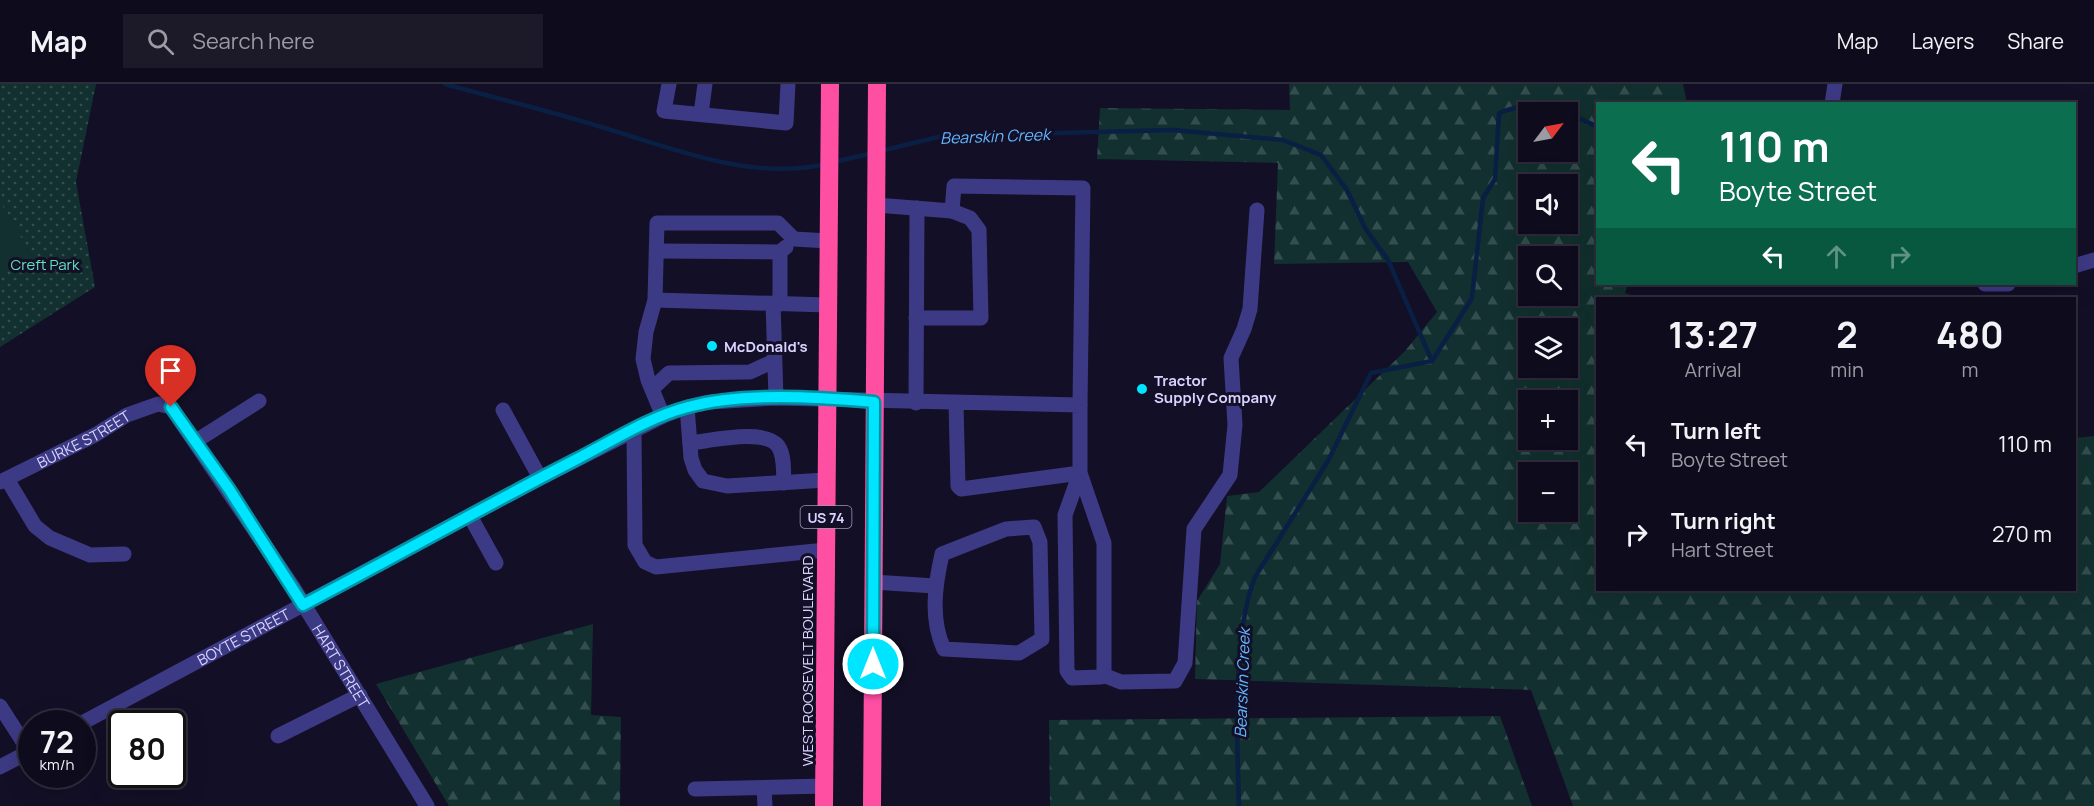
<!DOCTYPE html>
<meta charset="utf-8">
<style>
:root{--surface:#0e0b1c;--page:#1c1929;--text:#f1f3f6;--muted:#9b9ba3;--line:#2e2b3b}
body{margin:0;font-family:Manrope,sans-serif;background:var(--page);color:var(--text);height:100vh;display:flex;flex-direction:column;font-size:22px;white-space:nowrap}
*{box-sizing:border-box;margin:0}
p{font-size:20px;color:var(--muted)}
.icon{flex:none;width:33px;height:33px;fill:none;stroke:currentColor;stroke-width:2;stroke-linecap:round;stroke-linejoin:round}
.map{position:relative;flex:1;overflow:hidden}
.details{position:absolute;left:1596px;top:213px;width:480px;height:294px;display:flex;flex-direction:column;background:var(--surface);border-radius:0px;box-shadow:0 6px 24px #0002,0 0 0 2px var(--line)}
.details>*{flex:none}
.guide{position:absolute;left:1596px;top:18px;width:480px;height:183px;border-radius:0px;box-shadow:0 6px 24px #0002,0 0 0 2px var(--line);background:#0b6e4f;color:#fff;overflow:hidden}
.needle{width:39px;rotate:58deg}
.buttons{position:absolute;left:1518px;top:18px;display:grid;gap:12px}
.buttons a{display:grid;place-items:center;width:60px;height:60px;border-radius:0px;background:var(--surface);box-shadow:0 6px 24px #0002,0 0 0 2px var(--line);font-size:30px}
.speed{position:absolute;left:18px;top:626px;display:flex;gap:12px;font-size:30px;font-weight:700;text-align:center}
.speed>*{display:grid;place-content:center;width:78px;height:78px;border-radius:50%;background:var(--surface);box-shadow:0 6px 24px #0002,0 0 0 2px var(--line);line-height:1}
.speed small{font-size:15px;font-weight:400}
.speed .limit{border:3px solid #111;border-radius:9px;background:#fff;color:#111}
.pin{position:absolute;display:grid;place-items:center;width:51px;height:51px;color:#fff;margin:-62px -26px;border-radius:50% 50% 50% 0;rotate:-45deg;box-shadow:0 0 6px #0007}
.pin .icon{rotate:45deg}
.me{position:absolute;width:66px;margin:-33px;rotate:0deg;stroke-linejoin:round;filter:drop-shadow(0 0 4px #0008)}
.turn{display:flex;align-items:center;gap:21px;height:126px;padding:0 24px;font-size:27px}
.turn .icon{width:78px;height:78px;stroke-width:2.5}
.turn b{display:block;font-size:42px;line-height:51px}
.lanes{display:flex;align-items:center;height:57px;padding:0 24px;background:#0003;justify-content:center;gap:30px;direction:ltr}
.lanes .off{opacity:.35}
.eta{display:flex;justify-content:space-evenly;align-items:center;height:102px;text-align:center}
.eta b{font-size:36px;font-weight:700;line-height:42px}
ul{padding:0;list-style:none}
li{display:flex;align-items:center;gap:18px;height:90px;padding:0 24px}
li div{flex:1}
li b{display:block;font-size:22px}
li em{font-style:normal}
header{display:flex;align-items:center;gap:36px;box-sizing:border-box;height:84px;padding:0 30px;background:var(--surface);border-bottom:2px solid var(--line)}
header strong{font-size:28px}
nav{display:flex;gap:33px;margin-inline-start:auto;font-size:21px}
.search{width:420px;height:54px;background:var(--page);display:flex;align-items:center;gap:15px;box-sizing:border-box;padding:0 21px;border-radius:0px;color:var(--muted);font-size:22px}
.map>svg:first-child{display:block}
.green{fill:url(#green-dots)}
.forest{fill:url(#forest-firs);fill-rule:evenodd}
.pitch{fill:#12302f}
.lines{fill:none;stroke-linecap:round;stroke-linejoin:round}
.stream{stroke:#0a1f44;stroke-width:4.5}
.minor{stroke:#3d3a85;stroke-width:15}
.highway{stroke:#ff4fa3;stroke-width:18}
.route-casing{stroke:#0095a6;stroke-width:15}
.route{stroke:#00e5ff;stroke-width:10}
.poi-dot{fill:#00e5ff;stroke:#130f26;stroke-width:2}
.labels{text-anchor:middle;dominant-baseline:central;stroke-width:6;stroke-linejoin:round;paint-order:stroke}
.shield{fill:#130f26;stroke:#9e99be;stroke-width:1.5}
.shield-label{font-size:14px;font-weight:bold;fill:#d9d4ff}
.park-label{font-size:15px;fill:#5fe0c0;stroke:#130f26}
.poi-label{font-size:15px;font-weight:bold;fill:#d9d4ff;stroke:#130f26;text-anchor:start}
.street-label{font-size:15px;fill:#d9d4ff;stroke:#130f26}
.water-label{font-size:16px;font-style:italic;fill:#62b6ff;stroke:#130f26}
</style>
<header>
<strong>Map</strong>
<div class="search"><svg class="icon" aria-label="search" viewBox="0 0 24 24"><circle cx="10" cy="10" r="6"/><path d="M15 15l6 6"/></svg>Search here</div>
<nav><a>Map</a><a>Layers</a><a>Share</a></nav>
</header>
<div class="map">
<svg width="2094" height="722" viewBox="0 0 2094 722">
<defs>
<pattern id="green-dots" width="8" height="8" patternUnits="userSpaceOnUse" patternTransform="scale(1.5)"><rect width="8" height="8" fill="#12302f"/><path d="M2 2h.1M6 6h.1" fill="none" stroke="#344d4e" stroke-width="1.8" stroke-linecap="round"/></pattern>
<pattern id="forest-firs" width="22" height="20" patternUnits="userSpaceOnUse" patternTransform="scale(1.5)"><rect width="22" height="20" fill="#12302f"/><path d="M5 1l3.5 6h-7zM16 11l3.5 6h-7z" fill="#344d4e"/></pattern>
</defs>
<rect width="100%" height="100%" fill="#130f26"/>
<path class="green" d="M 0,0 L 96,0 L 76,98 L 95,203 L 0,263 Z"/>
<path class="forest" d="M 1289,0 L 1683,0 L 1687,19 L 1598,20 L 1598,200 L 1628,200 L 1625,209 L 1641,214 L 1598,214 L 1598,506 L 2074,506 L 2075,354 L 2094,352 L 2094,722 L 1573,722 L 1531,606 L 1195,595 L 1197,517 L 1220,480 L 1227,412 L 1259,408 L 1405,267 L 1437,228 L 1408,178 L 1274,180 L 1278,79 L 1097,75 L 1100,24 L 1290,26 ZM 1528,28 L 1568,28 L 1568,68 L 1528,68 ZM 1528,100 L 1568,100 L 1568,140 L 1528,140 ZM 1528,172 L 1568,172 L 1568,212 L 1528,212 ZM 1528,244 L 1568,244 L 1568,284 L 1528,284 ZM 1528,316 L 1568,316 L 1568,356 L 1528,356 ZM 1528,388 L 1568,388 L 1568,428 L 1528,428 Z
M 593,540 L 591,631 L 621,633 L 620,722 L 449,722 L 376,600 Z
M 1500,632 L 1532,722 L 1050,722 L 1049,636 Z"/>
<path class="pitch" d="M 0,117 L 33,174 L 0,190 Z"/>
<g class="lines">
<path class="stream" d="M 445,0 C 499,15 554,28 608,45 C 677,66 753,97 826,80
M 1568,29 L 1598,43
M 881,67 L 942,52 L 1173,46 L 1283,56 L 1321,71 L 1347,106 L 1365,144 L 1388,176 L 1432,277
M 834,78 L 873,69
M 1239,722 C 1237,658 1232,551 1255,493 L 1328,377 L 1371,289 L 1432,277 L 1472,214 L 1483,114 L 1495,95 L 1499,29 C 1524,19 1542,21 1567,28"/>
<g class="minor">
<path d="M 669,0 L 664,27 L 786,39 L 788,0"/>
<path d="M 1832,20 L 1835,0"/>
<path d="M 701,30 L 705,0"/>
<path d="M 876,121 L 952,127 L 954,102 L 1083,104 L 1080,321"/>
<path d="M 657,167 L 780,168"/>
<path d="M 2074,182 L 2094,176"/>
<path d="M 1985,200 L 2008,200"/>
<path d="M 655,216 L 828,221"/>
<path d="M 773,219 L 776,314"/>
<path d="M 780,220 L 780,168 L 786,163"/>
<path d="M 916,234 L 981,234 L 979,146 L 970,134 L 952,127"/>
<path d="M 652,305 L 669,289 L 750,288 L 774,277"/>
<path d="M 916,319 L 917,124"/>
<path d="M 687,323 L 691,374 L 695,386 L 703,397 L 727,402 L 826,396"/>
<path d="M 503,326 L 540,394"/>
<path d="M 663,332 L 648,296 L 643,275 L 646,248 L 655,216 L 657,139 L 778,139 L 794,155 L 829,157"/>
<path d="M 634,346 L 635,461 L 645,478 L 656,483 L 826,466"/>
<path d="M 196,357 L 259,317"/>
<path d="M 690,359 C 710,357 765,344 778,362 C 785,372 783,387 784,399"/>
<path d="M 7,395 L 35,442 L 50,454 L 90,471 L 124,470"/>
<path id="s1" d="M 0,398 L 95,351 L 127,331 L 158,320 L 171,323 L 293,503 L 427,722"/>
<path d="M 470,432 L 496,479"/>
<path d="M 1034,443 L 1040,458 L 1042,555 L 1019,569 L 944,565 C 930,535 935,501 942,470 L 1006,445 Z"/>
<path d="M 873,498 L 935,502"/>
<path d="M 1103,591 L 1121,598 L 1175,597 L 1185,579 L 1194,445 L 1230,391 L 1235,341 L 1231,274 L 1244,245 L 1250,225 L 1257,126"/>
<path d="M 0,622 L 29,667"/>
<path id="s2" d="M 82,639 L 540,394 L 663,332 L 687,323 L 710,318 L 776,314 L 1080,321 L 1080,389 L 1104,459 L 1104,589 L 1101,593 L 1072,594 L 1067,587 L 1065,431 L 1080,389 L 961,405 L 958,402 L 956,319"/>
<path d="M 278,652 L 360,611"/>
<path d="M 0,683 L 32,666"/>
<path d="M 764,704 L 765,722"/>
<path d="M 695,705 L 825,702"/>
</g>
<path class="highway" d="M 824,722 L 830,0
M 872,722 L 877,0"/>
</g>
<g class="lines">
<g class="route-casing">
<path id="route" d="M 171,323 L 229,405 L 303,521 C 395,473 485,422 577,375 C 612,357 649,333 688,323 C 743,308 817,313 874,318 L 873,580"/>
</g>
<use href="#route" class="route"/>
</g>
<g class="poi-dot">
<circle cx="712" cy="262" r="6"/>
<circle cx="1142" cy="305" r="6"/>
</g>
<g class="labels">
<rect class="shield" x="800.5" y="422" width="51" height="22" rx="4.5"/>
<g class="shield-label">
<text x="826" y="433">US 74</text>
</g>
<g class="park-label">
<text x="45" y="180">Creft Park</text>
</g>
<g class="poi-label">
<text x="724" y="262">McDonald's</text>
<text x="1154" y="296">Tractor<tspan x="1154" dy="17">Supply Company</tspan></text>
</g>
<g class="street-label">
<text stroke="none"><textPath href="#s1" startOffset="94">BURKE STREET</textPath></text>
<text stroke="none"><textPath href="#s2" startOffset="183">BOYTE STREET</textPath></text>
<text transform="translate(807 577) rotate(-90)">WEST ROOSEVELT BOULEVARD</text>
<text stroke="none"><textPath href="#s1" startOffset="500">HART STREET</textPath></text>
</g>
<g class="water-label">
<text transform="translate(995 52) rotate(-2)">Bearskin Creek</text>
<text transform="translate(1242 599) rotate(-88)">Bearskin Creek</text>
</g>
</g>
</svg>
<div class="buttons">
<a><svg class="needle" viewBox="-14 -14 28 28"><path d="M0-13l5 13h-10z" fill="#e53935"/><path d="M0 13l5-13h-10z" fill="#9b9ba3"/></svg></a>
<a><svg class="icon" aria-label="sound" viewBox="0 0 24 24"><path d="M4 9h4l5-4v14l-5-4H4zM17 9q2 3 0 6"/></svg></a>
<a><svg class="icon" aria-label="search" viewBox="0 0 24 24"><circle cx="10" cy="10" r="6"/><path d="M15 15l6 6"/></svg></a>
<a><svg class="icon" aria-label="layers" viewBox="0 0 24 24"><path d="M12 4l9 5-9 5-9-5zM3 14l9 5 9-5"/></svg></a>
<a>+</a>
<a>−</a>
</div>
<div class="speed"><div>72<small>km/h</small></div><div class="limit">80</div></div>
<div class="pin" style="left:171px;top:323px;background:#d93025"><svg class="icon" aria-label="arrive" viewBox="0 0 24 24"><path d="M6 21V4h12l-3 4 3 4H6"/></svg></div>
<svg class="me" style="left:873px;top:580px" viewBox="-20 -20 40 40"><circle r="17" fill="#00e5ff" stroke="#fff" stroke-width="3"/><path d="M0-11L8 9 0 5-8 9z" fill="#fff"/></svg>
<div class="guide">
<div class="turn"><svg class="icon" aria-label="left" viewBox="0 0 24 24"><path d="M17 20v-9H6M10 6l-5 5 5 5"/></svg><div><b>110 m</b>Boyte Street</div></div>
<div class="lanes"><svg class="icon" aria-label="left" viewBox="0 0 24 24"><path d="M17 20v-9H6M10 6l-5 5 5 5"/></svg><svg class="icon off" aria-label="ahead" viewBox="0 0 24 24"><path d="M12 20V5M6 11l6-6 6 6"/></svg><svg class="icon off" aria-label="right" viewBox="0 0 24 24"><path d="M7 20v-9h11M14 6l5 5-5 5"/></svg></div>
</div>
<section class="details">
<div class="eta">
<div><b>13:27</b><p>Arrival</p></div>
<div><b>2</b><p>min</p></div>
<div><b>480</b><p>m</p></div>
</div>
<ul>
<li><svg class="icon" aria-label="left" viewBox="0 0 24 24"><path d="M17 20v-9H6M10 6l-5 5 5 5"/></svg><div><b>Turn left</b><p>Boyte Street</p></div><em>110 m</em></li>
<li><svg class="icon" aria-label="right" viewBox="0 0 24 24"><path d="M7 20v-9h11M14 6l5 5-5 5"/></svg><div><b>Turn right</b><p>Hart Street</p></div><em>270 m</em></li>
</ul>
</section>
</div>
